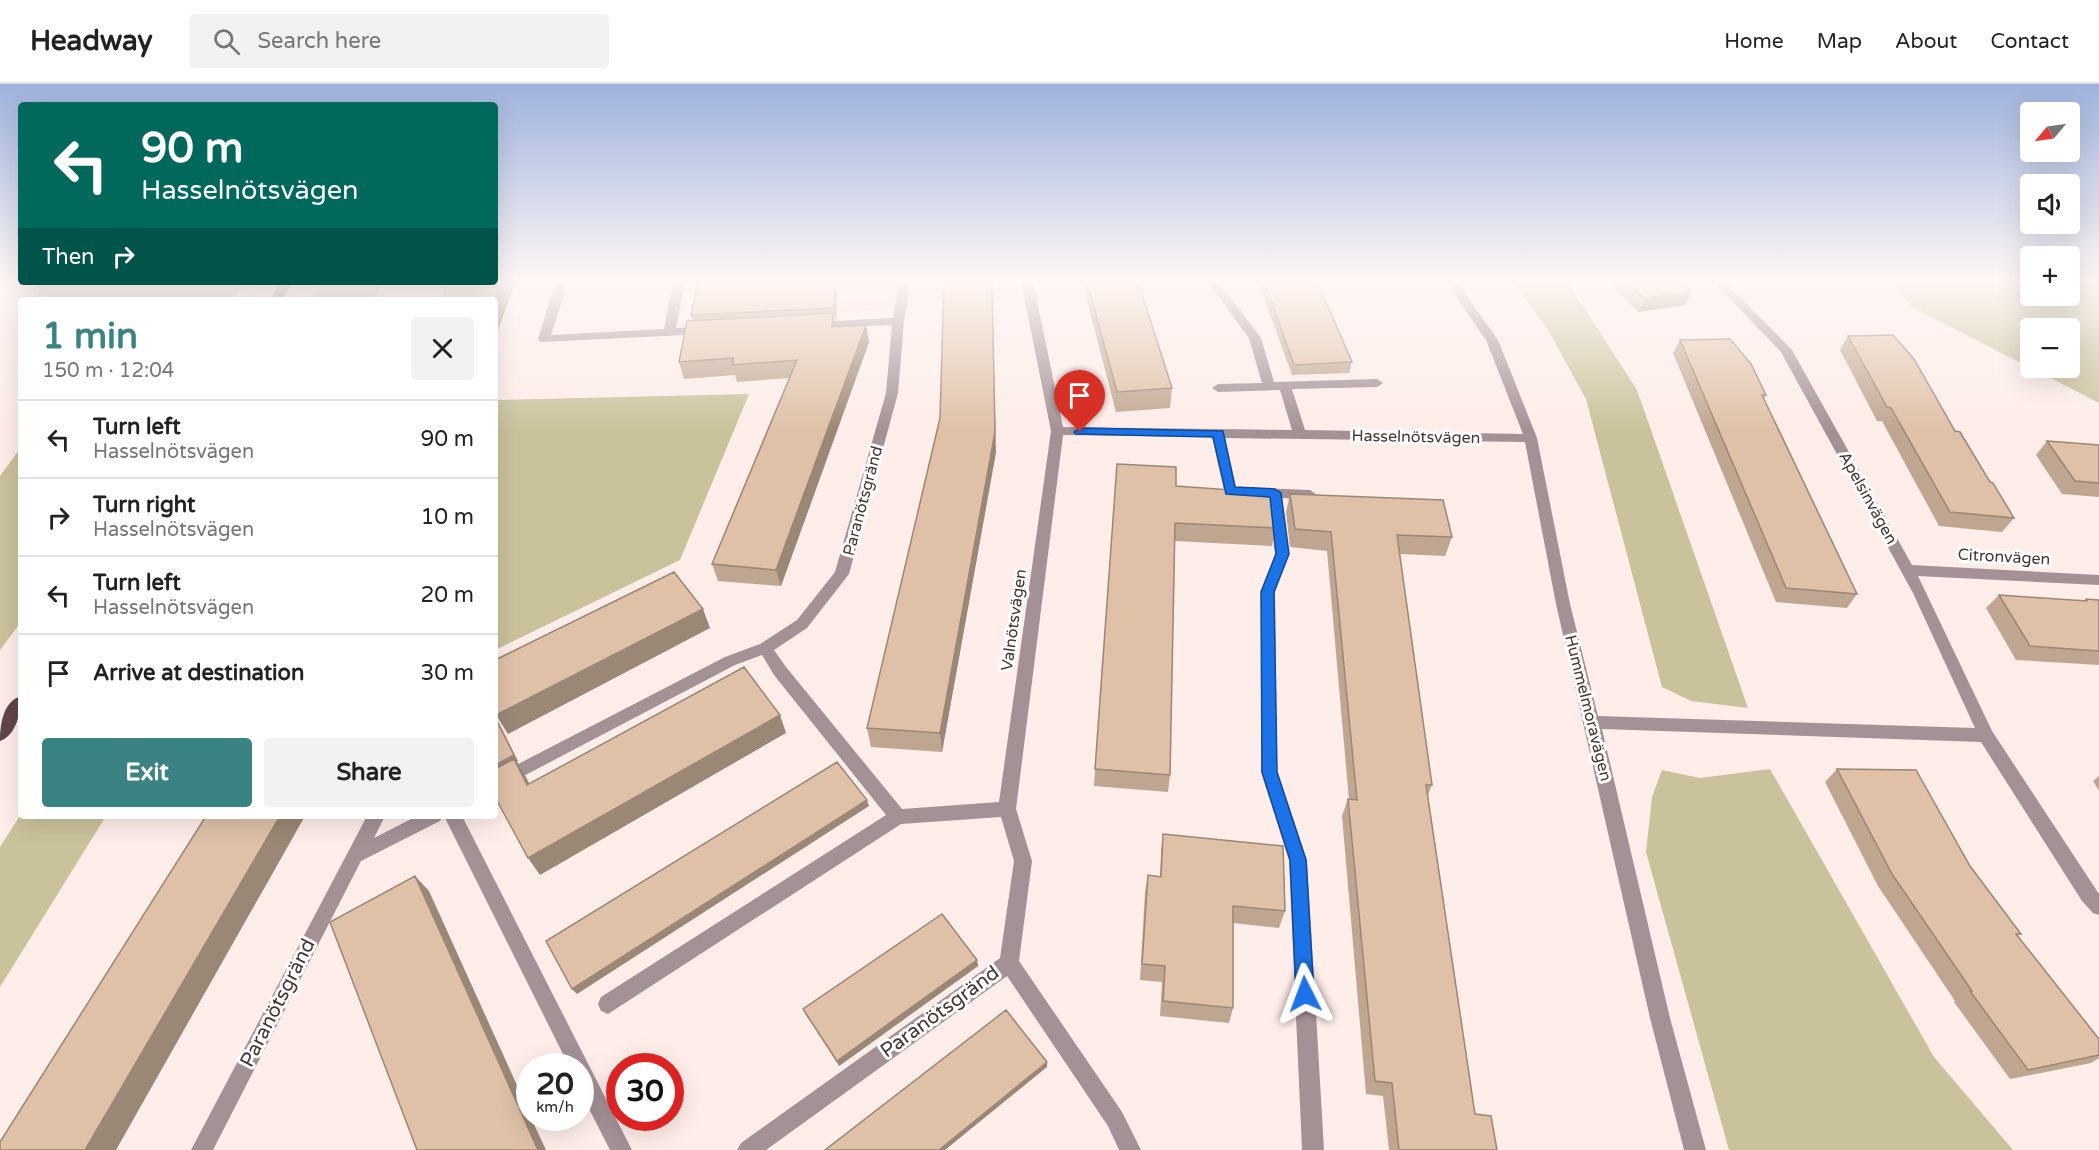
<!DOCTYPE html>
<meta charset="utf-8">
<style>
:root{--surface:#fff;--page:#f2f2f2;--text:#222;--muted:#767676;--line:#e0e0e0;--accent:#3a8383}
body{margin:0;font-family:"Varela Round",sans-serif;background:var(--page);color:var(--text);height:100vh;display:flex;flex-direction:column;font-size:22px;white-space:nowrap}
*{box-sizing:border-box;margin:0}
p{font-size:20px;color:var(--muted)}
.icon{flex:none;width:33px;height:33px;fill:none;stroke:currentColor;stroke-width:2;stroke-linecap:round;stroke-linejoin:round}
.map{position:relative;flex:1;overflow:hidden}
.drawer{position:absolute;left:18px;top:213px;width:480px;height:522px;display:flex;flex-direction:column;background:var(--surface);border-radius:6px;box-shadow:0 6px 24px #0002}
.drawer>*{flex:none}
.top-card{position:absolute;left:18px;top:18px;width:480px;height:183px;border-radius:6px;box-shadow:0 6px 24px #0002;background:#00695c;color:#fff;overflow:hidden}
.needle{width:39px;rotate:241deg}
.fabs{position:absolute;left:2020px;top:18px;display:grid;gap:12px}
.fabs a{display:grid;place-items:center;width:60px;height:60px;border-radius:6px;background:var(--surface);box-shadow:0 6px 24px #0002;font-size:30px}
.speed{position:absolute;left:516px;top:969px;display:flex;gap:12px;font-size:30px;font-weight:700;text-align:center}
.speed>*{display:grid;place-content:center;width:78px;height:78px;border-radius:50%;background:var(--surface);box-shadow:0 6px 24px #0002;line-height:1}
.speed small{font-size:15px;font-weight:400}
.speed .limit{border:9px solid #d22;background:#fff;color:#111}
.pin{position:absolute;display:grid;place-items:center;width:51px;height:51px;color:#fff;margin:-62px -26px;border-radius:50% 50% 50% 0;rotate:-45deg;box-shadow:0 0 6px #0007}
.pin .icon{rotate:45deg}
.me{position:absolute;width:66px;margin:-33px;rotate:357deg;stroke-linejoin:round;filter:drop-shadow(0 0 4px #0008)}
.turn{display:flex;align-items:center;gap:21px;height:126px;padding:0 24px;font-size:27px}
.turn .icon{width:78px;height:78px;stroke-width:2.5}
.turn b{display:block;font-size:42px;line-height:51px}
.then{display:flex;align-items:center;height:57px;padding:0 24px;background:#0003;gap:12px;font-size:22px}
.round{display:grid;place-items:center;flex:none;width:63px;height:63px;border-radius:6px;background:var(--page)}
.summary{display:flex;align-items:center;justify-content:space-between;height:102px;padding:0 24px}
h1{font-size:36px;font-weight:700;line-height:45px;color:var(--accent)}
.cta{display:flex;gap:12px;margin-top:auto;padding:12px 24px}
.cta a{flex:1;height:69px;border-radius:6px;background:var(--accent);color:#fff;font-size:24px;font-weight:700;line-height:69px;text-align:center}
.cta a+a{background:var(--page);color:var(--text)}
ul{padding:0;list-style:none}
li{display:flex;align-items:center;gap:18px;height:78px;padding:0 24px;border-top:2px solid var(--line)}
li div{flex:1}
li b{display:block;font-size:22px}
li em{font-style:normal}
header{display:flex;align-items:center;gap:36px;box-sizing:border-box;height:84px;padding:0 30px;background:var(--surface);border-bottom:2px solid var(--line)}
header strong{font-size:28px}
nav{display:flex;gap:33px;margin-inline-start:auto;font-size:21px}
.search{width:420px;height:54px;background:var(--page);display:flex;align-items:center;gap:15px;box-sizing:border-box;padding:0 21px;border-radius:6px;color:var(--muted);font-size:22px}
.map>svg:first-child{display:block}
.built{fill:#fcded7}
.green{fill:#c9c29b;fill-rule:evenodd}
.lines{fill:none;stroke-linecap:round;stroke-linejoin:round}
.minor{fill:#a39196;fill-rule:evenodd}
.major{fill:#61454d;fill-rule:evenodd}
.wall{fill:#bfa690}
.shaded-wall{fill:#9b8775}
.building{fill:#dec1a7;stroke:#9b8775;stroke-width:1.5}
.route{fill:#1a73e8;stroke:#114b97;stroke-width:1.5}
.labels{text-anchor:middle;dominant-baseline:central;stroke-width:6;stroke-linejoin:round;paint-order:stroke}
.street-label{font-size:16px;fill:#463632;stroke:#fff}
.near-street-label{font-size:20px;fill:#463632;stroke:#fff}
</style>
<header>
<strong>Headway</strong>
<div class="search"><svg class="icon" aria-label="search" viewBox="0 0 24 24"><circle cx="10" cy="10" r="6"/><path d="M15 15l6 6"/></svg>Search here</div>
<nav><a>Home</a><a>Map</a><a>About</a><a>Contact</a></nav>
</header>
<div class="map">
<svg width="2099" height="1066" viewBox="0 0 2099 1066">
<rect width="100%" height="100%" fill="#feede9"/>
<path class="built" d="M 798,197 L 892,197 L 889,226 L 796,230 Z"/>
<path class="green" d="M 1512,197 L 1567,197 L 1637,306 L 1748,624 L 1691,617 L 1662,603 L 1586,315 L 1547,244 Z
M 1894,197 L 2031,197 L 2031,212 L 2070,212 L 2070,197 L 2099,197 L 2099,319 L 1912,223 ZM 2070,244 L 2070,284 L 2031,284 L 2031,244 Z
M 40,198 L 244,198 L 233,216 L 37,216 Z
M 322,198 L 382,198 L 374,216 L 312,216 Z
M 749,310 L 680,476 L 495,566 L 495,316 Z
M 21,351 L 21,538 L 0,566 L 0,392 L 19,366 Z
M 1770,685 L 1934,973 L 2013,1066 L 1729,1066 L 1646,768 L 1652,713 L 1662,686 L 1700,694 Z
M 21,730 L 21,732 L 106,732 L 0,903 L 0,763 Z"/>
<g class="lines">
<path class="minor" d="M 556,197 L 568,197 L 551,251 L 664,245 L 673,197 L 685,197 L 676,244 L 706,242 L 712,246 L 706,250 L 540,258 L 538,255 Z
M 899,197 L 911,197 L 904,237 L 898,309 L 849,490 L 807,544 L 774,566 L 786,583 L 902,725 L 999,718 L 1051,347 L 1021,197 L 1033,197 L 1063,343 L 1292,346 L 1280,306 L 1218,308 L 1212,304 L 1218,300 L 1262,299 L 1249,254 L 1207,197 L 1218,197 L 1261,254 L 1274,298 L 1377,295 L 1383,299 L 1377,303 L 1292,305 L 1305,346 L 1523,350 L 1486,256 L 1445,197 L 1456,197 L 1498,256 L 1537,354 L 1570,520 L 1598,632 L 1975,644 L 1913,509 L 1781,268 L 1713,197 L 1724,197 L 1792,266 L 1912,481 L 2099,491 L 2099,501 L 1918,492 L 1992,647 L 2099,810 L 2099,831 L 2093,829 L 2082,817 L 1981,658 L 1602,645 L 1670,934 L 1706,1066 L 1684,1066 L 1650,934 L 1556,520 L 1525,358 L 1225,354 L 1236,403 L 1310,406 L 1317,411 L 1310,416 L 1282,414 L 1289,470 L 1275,508 L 1277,688 L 1307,776 L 1324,1066 L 1302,1066 L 1289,776 L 1261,688 L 1261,508 L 1275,470 L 1269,414 L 1225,410 L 1212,353 L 1063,351 L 1016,725 L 1032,777 L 1019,877 L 1122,1028 L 1141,1066 L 1119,1066 L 1108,1042 L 1007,892 L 766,1066 L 737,1066 L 741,1059 L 1000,874 L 1014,777 L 1001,733 L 901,740 L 608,930 L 601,927 L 598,920 L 601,913 L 886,731 L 774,591 L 762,571 L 735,581 L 495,707 L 495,692 L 725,573 L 760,560 L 797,536 L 835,488 L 886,309 L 892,241 L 814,244 L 808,241 L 814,238 L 893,234 Z
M 367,732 L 385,732 L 374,754 L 417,732 L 443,732 L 440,737 L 361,777 L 213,1066 L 191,1066 Z
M 444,732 L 462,732 L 632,1066 L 610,1066 L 580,1007 L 580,982 L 569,982 Z"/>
<path class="major" d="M 281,198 L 293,198 L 282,216 L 270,216 Z
M 21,612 C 21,627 17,651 0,657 C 0,641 3,617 21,612 Z"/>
</g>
<path class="wall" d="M 698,197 L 837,197 L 836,235 L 834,235 L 835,243 L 866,241 L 869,258 L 781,502 L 718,497 L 712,480 L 790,294 L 737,298 L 735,291 L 684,295 L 679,278 L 693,236 L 691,231 Z
M 1082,197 L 1138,197 L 1172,304 L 1170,324 L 1116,328 Z
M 1258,197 L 1317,197 L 1352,278 L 1349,289 L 1292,291 Z
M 1609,197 L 1680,197 L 1691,208 L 1685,221 L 1638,228 Z
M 1848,252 L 1955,347 L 2014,434 L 2002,448 L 1939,442 L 1882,337 L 1877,337 L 1840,266 Z
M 1680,256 L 1766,311 L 1764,315 L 1857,510 L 1847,524 L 1776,518 L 1673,269 Z
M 2047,357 L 2099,361 L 2099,413 L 2062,410 L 2036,371 Z
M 996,368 L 942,668 L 871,663 L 867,644 Z
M 1117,380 L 1176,402 L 1276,444 L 1272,462 L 1175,457 L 1170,691 L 1168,708 L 1094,702 Z
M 1290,410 L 1452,453 L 1445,472 L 1400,470 L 1432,701 L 1428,711 L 1475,1030 L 1497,1066 L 1389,1066 L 1383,1012 L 1366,1010 L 1342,732 L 1348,715 L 1349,716 L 1327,467 L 1290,463 L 1286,428 Z
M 1999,511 L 2084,517 L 2086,515 L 2099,516 L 2099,581 L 2016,576 L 1986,524 Z
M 1837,685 L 1970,782 L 2021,850 L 2017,852 L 2099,955 L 2099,974 L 2091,979 L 2010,995 L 1954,918 L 1955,917 L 1878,802 L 1825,698 Z
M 2099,692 L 2099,707 L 2093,697 Z
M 1163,750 L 1285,827 L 1279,844 L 1233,839 L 1233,924 L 1229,939 L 1160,932 L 1162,898 L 1140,896 L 1145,808 L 1148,791 L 1160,792 L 1161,767 Z
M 977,876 L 978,882 L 839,982 L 806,931 L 803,925 Z"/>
<path class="shaded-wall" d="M 501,197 L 516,197 L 495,254 L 495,216 L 494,216 Z
M 835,197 L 837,197 L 836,235 L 834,224 Z
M 992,208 L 996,368 L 942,668 L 940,649 Z
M 1691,208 L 1685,221 L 1638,228 L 1644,215 Z
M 833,229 L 836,246 L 832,243 Z
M 866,241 L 869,258 L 781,502 L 776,486 Z
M 703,525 L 710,544 L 508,650 L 496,631 Z
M 780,631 L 786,649 L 540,791 L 528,774 Z
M 495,632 L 518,677 L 517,678 L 526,693 L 539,719 L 495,689 Z
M 867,716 L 869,722 L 577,910 L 572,905 Z
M 280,732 L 305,732 L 116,1066 L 85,1066 Z
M 415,792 L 429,807 L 530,1030 L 530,1034 L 531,1034 L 546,1066 L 538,1066 Z
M 977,876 L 978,882 L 839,982 L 837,977 Z
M 1047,978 L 1047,983 L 945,1066 L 939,1066 Z"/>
<path class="building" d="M 495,197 L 501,197 L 494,216 L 442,216 L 449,198 L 495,198 Z
M 698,197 L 835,197 L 834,224 L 691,231 Z
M 944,197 L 992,197 L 995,348 L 940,649 L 867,644 L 940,334 Z
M 1087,197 L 1138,197 L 1172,304 L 1117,308 Z
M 1264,197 L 1317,197 L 1352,278 L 1294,281 Z
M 1627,197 L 1680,197 L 1691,208 L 1644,215 Z
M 833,229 L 832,243 L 866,241 L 776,486 L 712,480 L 797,276 L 733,281 L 733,274 L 679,278 L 687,237 Z
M 1893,251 L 1914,275 L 1955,347 L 1960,348 L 1990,398 L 1993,399 L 2014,434 L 1950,428 L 1891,324 L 1887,323 L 1848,252 Z
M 1730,255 L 1751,280 L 1766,311 L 1762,311 L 1857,510 L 1786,504 L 1680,256 Z
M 2047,357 L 2099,361 L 2099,399 L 2075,397 Z
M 1117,380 L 1176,383 L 1176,402 L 1272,409 L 1276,444 L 1175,439 L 1170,691 L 1095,685 Z
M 1290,410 L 1443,416 L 1452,453 L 1397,451 L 1432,701 L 1426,701 L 1475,1030 L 1491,1032 L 1497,1066 L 1399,1066 L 1392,999 L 1375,997 L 1348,715 L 1357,716 L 1331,448 L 1295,445 Z
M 674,488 L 703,525 L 496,631 L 495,630 L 495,576 Z
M 1999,511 L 2087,517 L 2086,515 L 2099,516 L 2099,567 L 2030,562 Z
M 744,583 L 780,631 L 528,774 L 495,713 L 495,685 L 514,675 L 527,701 Z
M 495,633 L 514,671 L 495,681 Z
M 837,678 L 867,716 L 572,905 L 546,857 Z
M 1837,685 L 1916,686 L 1970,782 L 2021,850 L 2016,850 L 2099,955 L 2099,971 L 2028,986 L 1970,907 L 1972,907 L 1892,790 Z
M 206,732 L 280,732 L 85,1066 L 0,1066 L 0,1058 Z
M 1163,750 L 1283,762 L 1285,827 L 1233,822 L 1233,924 L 1163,917 L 1165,882 L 1142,880 L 1148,791 L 1161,793 Z
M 415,792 L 538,1066 L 417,1066 L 330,838 Z
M 942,830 L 977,876 L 837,977 L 803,925 Z
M 1006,926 L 1047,978 L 939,1066 L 825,1066 Z"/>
<linearGradient id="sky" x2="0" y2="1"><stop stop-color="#9db2dd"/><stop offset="0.57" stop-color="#fff7f5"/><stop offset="1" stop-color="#fff7f5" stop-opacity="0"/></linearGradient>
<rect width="2099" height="346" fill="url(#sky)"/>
<path class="route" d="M 1080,344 L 1223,347 L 1235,403 L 1275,405 L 1281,409 L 1289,470 L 1274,508 L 1277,688 L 1306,776 L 1314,910 L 1311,916 L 1305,918 L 1299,916 L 1296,910 L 1290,776 L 1262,688 L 1261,508 L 1276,470 L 1270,413 L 1226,410 L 1213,353 L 1076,350 L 1074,348 Z"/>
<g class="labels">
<g class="street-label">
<text transform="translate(1416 353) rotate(1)">Hasselnötsvägen</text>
<text transform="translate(1868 414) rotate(61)">Apelsinvägen</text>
<text transform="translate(863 417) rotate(-75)">Paranötsgränd</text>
<text transform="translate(2004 473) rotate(3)">Citronvägen</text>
<text transform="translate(1014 536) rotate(-82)">Valnötsvägen</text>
<text transform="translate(1588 624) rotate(76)">Hummelmoravägen</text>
</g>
<g class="near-street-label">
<text transform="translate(278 919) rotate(-63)">Paranötsgränd</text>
<text transform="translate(940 928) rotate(-36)">Paranötsgränd</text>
</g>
</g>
</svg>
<div class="fabs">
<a><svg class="needle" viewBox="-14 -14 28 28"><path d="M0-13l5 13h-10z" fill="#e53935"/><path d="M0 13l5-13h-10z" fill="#767676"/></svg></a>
<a><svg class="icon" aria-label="sound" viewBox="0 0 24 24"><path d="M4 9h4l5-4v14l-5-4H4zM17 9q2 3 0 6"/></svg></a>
<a>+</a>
<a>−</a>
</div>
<div class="speed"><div>20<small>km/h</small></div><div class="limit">30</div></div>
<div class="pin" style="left:1080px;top:348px;background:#d93025"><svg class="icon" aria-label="arrive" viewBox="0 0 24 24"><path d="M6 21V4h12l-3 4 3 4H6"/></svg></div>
<svg class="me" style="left:1305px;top:910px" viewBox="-20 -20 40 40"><path d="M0-17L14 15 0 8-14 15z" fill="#1a73e8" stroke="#fff" stroke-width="4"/></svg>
<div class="top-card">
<div class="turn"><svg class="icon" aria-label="left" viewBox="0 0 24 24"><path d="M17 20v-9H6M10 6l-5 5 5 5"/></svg><div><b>90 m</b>Hasselnötsvägen</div></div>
<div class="then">Then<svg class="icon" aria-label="right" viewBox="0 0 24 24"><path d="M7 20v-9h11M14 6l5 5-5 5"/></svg></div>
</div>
<section class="drawer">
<div class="summary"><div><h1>1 min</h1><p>150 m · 12:04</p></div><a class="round"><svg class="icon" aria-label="close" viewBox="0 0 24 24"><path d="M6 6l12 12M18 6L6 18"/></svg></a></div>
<ul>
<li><svg class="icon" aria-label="left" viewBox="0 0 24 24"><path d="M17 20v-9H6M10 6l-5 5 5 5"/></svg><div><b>Turn left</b><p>Hasselnötsvägen</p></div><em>90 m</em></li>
<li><svg class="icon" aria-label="right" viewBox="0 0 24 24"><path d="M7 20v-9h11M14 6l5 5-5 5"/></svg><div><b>Turn right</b><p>Hasselnötsvägen</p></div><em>10 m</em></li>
<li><svg class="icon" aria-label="left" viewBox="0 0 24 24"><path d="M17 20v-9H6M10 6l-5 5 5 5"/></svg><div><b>Turn left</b><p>Hasselnötsvägen</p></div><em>20 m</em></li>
<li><svg class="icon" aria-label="arrive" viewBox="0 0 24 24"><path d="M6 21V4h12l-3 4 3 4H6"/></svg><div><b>Arrive at destination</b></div><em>30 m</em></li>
</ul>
<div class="cta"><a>Exit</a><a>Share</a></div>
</section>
</div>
